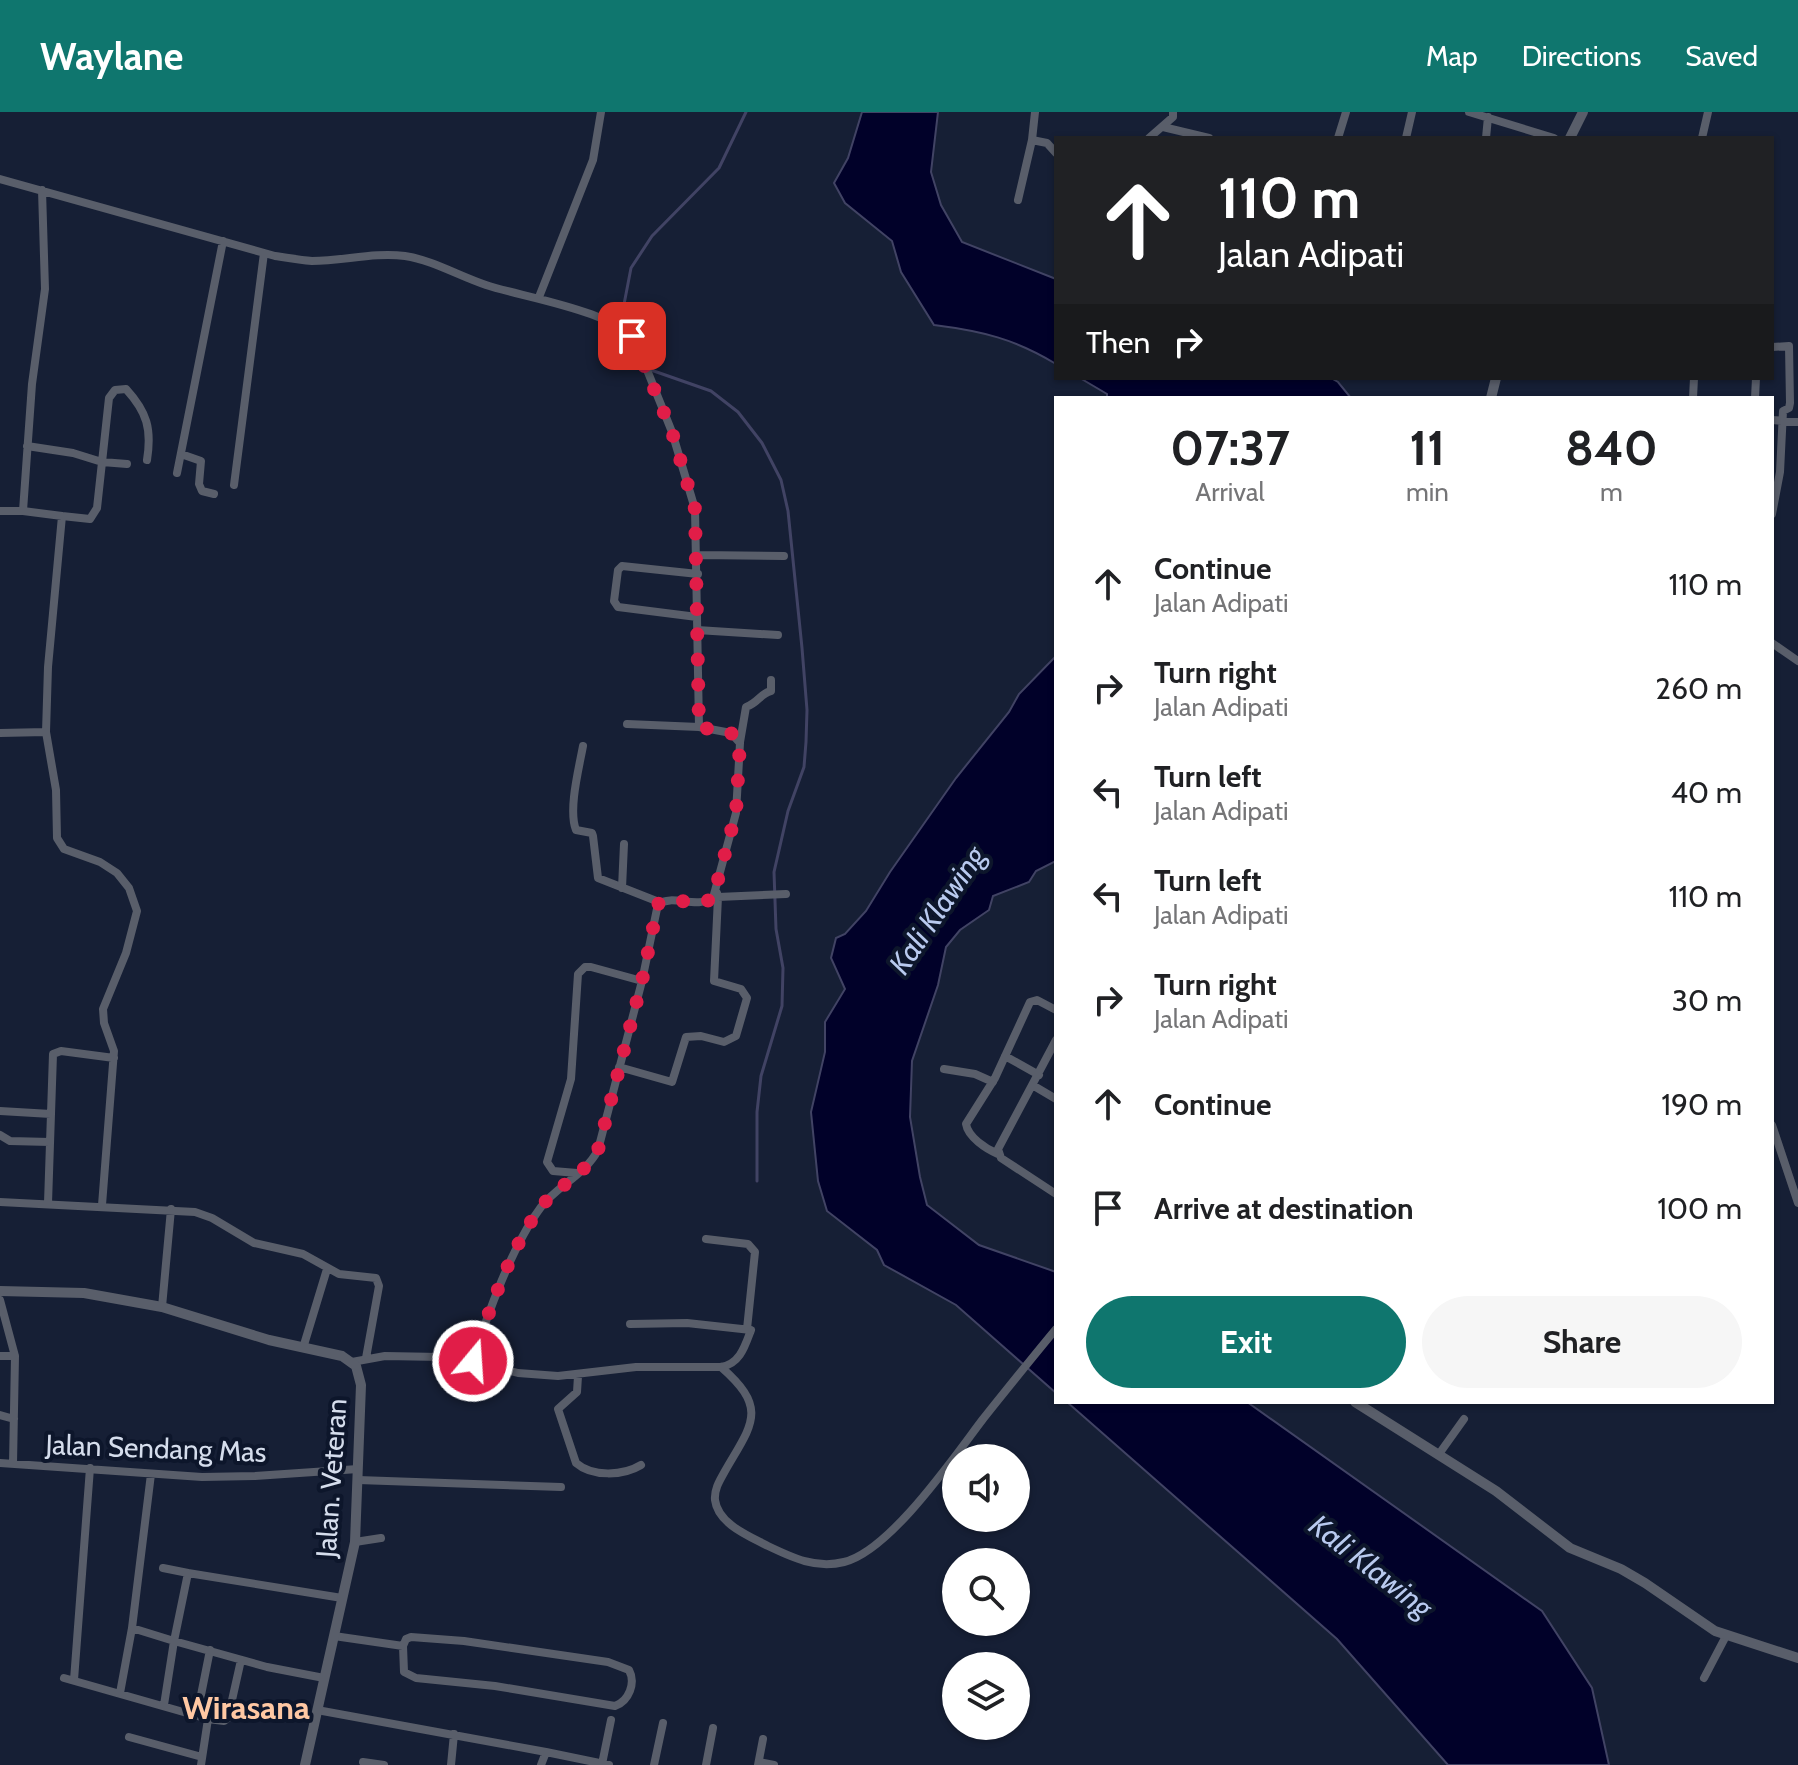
<!DOCTYPE html>
<style>
:root{--surface:#fff;--page:#f6f6f6;--text:#202124;--muted:#757577;--accent:#0f766e}
body{margin:0;font-family:Cabin,sans-serif;background:var(--page);color:var(--text);height:100vh;display:flex;flex-direction:column;font-size:30px;white-space:nowrap}
*{box-sizing:border-box;margin:0}
p{font-size:26px;color:var(--muted)}
.icon{flex:none;width:44px;height:44px;fill:none;stroke:currentColor;stroke-width:2;stroke-linecap:round;stroke-linejoin:round}
.map{position:relative;flex:1;overflow:hidden}
.details{position:absolute;left:1054px;top:284px;width:720px;height:1008px;display:flex;flex-direction:column;background:var(--surface);border-radius:0px;box-shadow:0 2px 6px #0004}
.details>*{flex:none}
.top-card{position:absolute;left:1054px;top:24px;width:720px;height:244px;border-radius:0px;box-shadow:0 2px 6px #0004;background:#202124;color:#fff;overflow:hidden}
.buttons{position:absolute;left:942px;top:1332px;display:grid;gap:16px}
.buttons a{display:grid;place-items:center;width:88px;height:88px;border-radius:50%;background:var(--surface);box-shadow:0 2px 6px #0004;font-size:40px}
.pin{position:absolute;display:grid;place-items:center;width:68px;height:68px;color:#fff;margin:-34px;border-radius:16px;box-shadow:0 4px 12px #0006}
.me{position:absolute;width:88px;margin:-44px;rotate:18deg;stroke-linejoin:round;filter:drop-shadow(0 0 6px #0008)}
.turn{display:flex;align-items:center;gap:28px;height:168px;padding:0 32px;font-size:36px}
.turn .icon{width:104px;height:104px;stroke-width:2.5}
.turn b{display:block;font-size:56px;line-height:68px}
.then{display:flex;align-items:center;height:76px;padding:0 32px;background:#0003;gap:16px;font-size:30px}
.eta{display:flex;justify-content:space-evenly;align-items:center;height:136px;text-align:center}
.eta b{font-size:48px;font-weight:700;line-height:56px}
.cta{display:flex;gap:16px;margin-top:auto;padding:16px 32px}
.cta a{flex:1;height:92px;border-radius:48px;background:var(--accent);color:#fff;font-size:32px;font-weight:700;line-height:92px;text-align:center}
.cta a+a{background:var(--page);color:var(--text)}
ul{padding:0;list-style:none}
li{display:flex;align-items:center;gap:24px;height:104px;padding:0 32px}
li div{flex:1}
li b{display:block;font-size:30px}
li em{font-style:normal}
header{display:flex;align-items:center;gap:48px;box-sizing:border-box;height:112px;padding:0 40px;background:var(--accent);color:#fff}
header strong{font-size:38px}
nav{display:flex;gap:44px;margin-inline-start:auto;font-size:28px}
.map>svg:first-child{display:block}
.water{fill:#010129;stroke:#414364;stroke-width:2}
.lines{fill:none;stroke-linecap:round;stroke-linejoin:round}
.stream{stroke:#414364;stroke-width:3}
.minor{stroke:#595e6a;stroke-width:8}
.tertiary{stroke:#595e6a;stroke-width:10}
.route{stroke:#e11d48;stroke-width:14;stroke-dasharray:0 25.2}
.labels{text-anchor:middle;dominant-baseline:central;stroke-width:8;stroke-linejoin:round;paint-order:stroke}
.street-label{font-size:28px;fill:#d5ddec;stroke:#0d162b}
.water-label{font-size:30px;font-style:italic;fill:#b9caef;stroke:#0d162b}
.quarter-label{font-size:32px;font-weight:bold;fill:#ffc8a3;stroke:#0d162b}
</style>
<header>
<strong>Waylane</strong>
<nav><a>Map</a><a>Directions</a><a>Saved</a></nav>
</header>
<div class="map">
<svg width="1798" height="1653" viewBox="0 0 1798 1653">
<rect width="100%" height="100%" fill="#161f35"/>
<path class="water" d="M 862,0 L 938,0 L 931,60 L 941,93 L 962,130 L 1056,167 L 1056,252 C 1015,227 982,219 934,213 L 901,160 L 892,129 L 845,91 L 834,71 L 848,46 Z
M 1080,266 L 1331,266 L 1338,270 L 1351,286 L 1107,286 L 1107,282 Z
M 1056,544 L 1056,749 L 1036,759 L 1029,770 L 993,784 L 989,798 L 960,818 L 946,835 L 938,873 L 912,949 L 910,1005 L 920,1065 L 927,1093 L 979,1133 L 1056,1160 L 1056,1281 L 956,1193 L 884,1153 L 877,1138 L 827,1099 L 818,1069 L 811,1000 L 825,940 L 825,910 L 845,877 L 831,846 L 836,826 L 845,822 L 866,799 L 890,760 L 956,666 L 1009,600 L 1019,582 Z
M 1067,1290 L 1247,1290 L 1542,1499 L 1592,1576 L 1609,1653 L 1448,1653 L 1337,1527 Z"/>
<g class="lines">
<path class="stream" d="M 644,256 L 627,250 L 616,234 L 631,156 L 652,124 L 719,56 L 746,0
M 651,258 L 711,279 L 738,300 L 762,331 L 781,368 L 788,399 L 802,536 L 807,598 L 806,630 L 804,655 L 788,699 L 774,760 L 776,817 L 783,856 L 782,894 L 761,964 L 757,1000 L 757,1069"/>
<path class="minor" d="M 1469,0 L 1554,26
M 1163,15 L 1209,26
M 1149,26 L 1173,5 L 1173,0
M 1338,26 L 1346,0
M 1406,26 L 1412,0
M 1486,26 L 1488,5
M 1702,26 L 1708,0
M 1032,28 L 1047,31 L 1056,41
M 0,67 L 275,144 C 288,146 300,148 312,149 C 343,149 374,140 405,144 C 432,148 459,164 486,173 C 521,185 620,199 637,233 L 672,320 L 695,397 L 699,615 L 731,621 L 740,631 L 736,701 L 713,786 C 696,797 673,782 658,792 L 642,869 L 598,1038 C 586,1062 557,1074 541,1095 C 512,1134 487,1203 473,1249
M 42,78 L 45,177 L 32,272 L 23,399 L 62,404 L 48,555 L 46,620 L 56,678 L 57,726 L 64,737 L 100,750 L 117,761 L 129,776 L 137,799 L 126,841 L 103,897 L 104,911 L 114,939 L 102,1093
M 1018,88 L 1032,28 L 1035,0
M 539,185 L 593,48 L 601,0
M 1772,235 L 1789,234 L 1790,291 L 1789,296 L 1783,299 L 1780,360 L 1772,402
M 1693,286 L 1694,266
M 1755,286 L 1756,266
M 1772,308 L 1798,310
M 27,334 L 73,341 L 102,350 L 127,352
M 181,342 L 201,349 L 199,372 L 202,379 L 214,382
M 177,361 L 223,129
M 234,373 L 264,141
M 0,399 L 23,399
M 62,404 L 90,407 L 97,396 L 109,286 L 115,278 L 126,277 C 147,300 152,317 147,348
M 698,443 L 784,444
M 697,505 L 618,495 L 614,489 L 618,458 L 622,454 L 698,462
M 697,518 L 778,523
M 1772,531 L 1798,549
M 627,612 L 699,615
M 0,621 L 46,620
M 740,630 L 746,595 C 758,591 761,581 771,579 L 771,568
M 583,634 C 579,656 568,698 576,718 L 592,721 L 593,724 L 598,766 L 659,790
M 622,776 L 624,732
M 717,781 L 718,785 L 786,782
M 1056,928 L 998,1037 L 1001,1046 L 1056,1082
M 1005,944 L 1039,963
M 619,955 L 672,970 L 686,925 L 701,924 L 724,930 L 736,924 L 747,886 L 741,877 L 714,869 L 718,785
M 944,957 L 975,962 L 993,970
M 1034,974 L 1056,987
M 0,999 L 51,1002
M 1772,1013 L 1798,1091
M 0,1023 L 10,1029 L 50,1030
M 998,1042 C 986,1037 968,1025 966,1012 L 995,966 L 1030,890 L 1037,888 L 1056,898
M 577,1061 L 553,1059 L 547,1050 L 571,967 L 578,862 L 585,855 L 591,855 L 642,869
M 0,1090 L 195,1100 L 212,1106 L 254,1131 L 303,1142 L 339,1162 L 376,1166 L 379,1174 L 366,1246
M 48,1091 L 53,942 L 61,939 L 114,946
M 706,1127 L 748,1132 L 755,1140 L 747,1217
M 0,1188 L 15,1244 L 13,1352
M 162,1195 L 171,1097
M 303,1236 L 327,1157
M 0,1244 L 15,1244
M 352,1250 L 385,1244 L 441,1245 L 473,1249 L 518,1261 L 558,1264 L 636,1255 L 721,1255 C 740,1252 745,1234 751,1218 L 687,1211 L 630,1212
M 721,1255 C 769,1297 752,1312 725,1359 C 720,1368 714,1377 715,1388 C 718,1412 749,1424 768,1434 C 793,1446 816,1457 844,1450 C 890,1439 954,1345 983,1307 C 1007,1277 1031,1247 1056,1217
M 578,1264 L 577,1280 L 558,1297 L 576,1351 C 592,1365 623,1364 641,1353
M 0,1303 L 14,1307
M 1439,1342 L 1464,1307
M 0,1351 L 202,1365 L 255,1364 L 358,1357
M 358,1368 L 561,1375
M 355,1430 L 381,1426
M 188,1461 L 342,1486
M 132,1516 L 174,1529 L 188,1461 L 163,1456
M 334,1524 L 403,1534 L 406,1527 L 411,1525 L 464,1529 L 608,1550 L 629,1558 C 636,1571 629,1589 615,1594 L 495,1574 L 416,1566 L 404,1560 L 403,1534
M 64,1566 L 208,1607 L 201,1653
M 1704,1566 L 1726,1524
M 74,1568 L 90,1356
M 120,1581 L 132,1516 L 151,1362
M 164,1593 L 174,1529 L 267,1555 L 324,1566
M 317,1598 L 546,1640 L 541,1653
M 197,1603 L 210,1538
M 208,1607 L 224,1609 L 228,1606 L 241,1548
M 129,1625 L 202,1645
M 546,1640 L 609,1653
M 363,1650 L 384,1653
M 759,1650 L 774,1653
M 602,1652 L 611,1608
M 451,1653 L 454,1622
M 654,1653 L 663,1611
M 706,1653 L 713,1616
M 758,1653 L 763,1627"/>
<path class="tertiary" d="M 1570,26 L 1583,0
M 1491,286 L 1496,266
M 0,1179 L 84,1181 L 162,1195 L 269,1228 L 342,1244 L 356,1254 L 361,1273 L 355,1430 L 305,1653
M 1355,1290 L 1496,1379 L 1570,1436 L 1621,1457 L 1645,1471 L 1715,1519 L 1798,1546"/>
</g>
<g class="lines">
<path class="route" d="M 473,1249 C 487,1203 512,1133 541,1095 C 557,1074 586,1062 598,1038 L 642,869 L 658,792 C 673,782 696,797 713,786 L 736,701 L 740,631 L 731,621 L 699,615 L 695,397 L 672,320 L 632,224"/>
</g>
<g class="labels">
<g class="street-label">
<text transform="translate(156 1336) rotate(2)">Jalan Sendang Mas</text>
<text transform="translate(331 1366) rotate(-86)">Jalan. Veteran</text>
</g>
<g class="water-label">
<text transform="translate(937 798) rotate(-56)">Kali Klawing</text>
<text transform="translate(1371 1454) rotate(38)">Kali Klawing</text>
</g>
<g class="quarter-label">
<text x="246" y="1595">Wirasana</text>
</g>
</g>
</svg>
<div class="buttons">
<a><svg class="icon" aria-label="sound" viewBox="0 0 24 24"><path d="M4 9h4l5-4v14l-5-4H4zM17 9q2 3 0 6"/></svg></a>
<a><svg class="icon" aria-label="search" viewBox="0 0 24 24"><circle cx="10" cy="10" r="6"/><path d="M15 15l6 6"/></svg></a>
<a><svg class="icon" aria-label="layers" viewBox="0 0 24 24"><path d="M12 4l9 5-9 5-9-5zM3 14l9 5 9-5"/></svg></a>
</div>
<div class="pin" style="left:632px;top:224px;background:#d93025"><svg class="icon" aria-label="arrive" viewBox="0 0 24 24"><path d="M6 21V4h12l-3 4 3 4H6"/></svg></div>
<svg class="me" style="left:473px;top:1249px" viewBox="-20 -20 40 40"><circle r="17" fill="#e11d48" stroke="#fff" stroke-width="3"/><path d="M0-11L8 9 0 5-8 9z" fill="#fff"/></svg>
<div class="top-card">
<div class="turn"><svg class="icon" aria-label="ahead" viewBox="0 0 24 24"><path d="M12 20V5M6 11l6-6 6 6"/></svg><div><b>110 m</b>Jalan Adipati</div></div>
<div class="then">Then<svg class="icon" aria-label="right" viewBox="0 0 24 24"><path d="M7 20v-9h11M14 6l5 5-5 5"/></svg></div>
</div>
<section class="details">
<div class="eta">
<div><b>07:37</b><p>Arrival</p></div>
<div><b>11</b><p>min</p></div>
<div><b>840</b><p>m</p></div>
</div>
<ul>
<li><svg class="icon" aria-label="ahead" viewBox="0 0 24 24"><path d="M12 20V5M6 11l6-6 6 6"/></svg><div><b>Continue</b><p>Jalan Adipati</p></div><em>110 m</em></li>
<li><svg class="icon" aria-label="right" viewBox="0 0 24 24"><path d="M7 20v-9h11M14 6l5 5-5 5"/></svg><div><b>Turn right</b><p>Jalan Adipati</p></div><em>260 m</em></li>
<li><svg class="icon" aria-label="left" viewBox="0 0 24 24"><path d="M17 20v-9H6M10 6l-5 5 5 5"/></svg><div><b>Turn left</b><p>Jalan Adipati</p></div><em>40 m</em></li>
<li><svg class="icon" aria-label="left" viewBox="0 0 24 24"><path d="M17 20v-9H6M10 6l-5 5 5 5"/></svg><div><b>Turn left</b><p>Jalan Adipati</p></div><em>110 m</em></li>
<li><svg class="icon" aria-label="right" viewBox="0 0 24 24"><path d="M7 20v-9h11M14 6l5 5-5 5"/></svg><div><b>Turn right</b><p>Jalan Adipati</p></div><em>30 m</em></li>
<li><svg class="icon" aria-label="ahead" viewBox="0 0 24 24"><path d="M12 20V5M6 11l6-6 6 6"/></svg><div><b>Continue</b></div><em>190 m</em></li>
<li><svg class="icon" aria-label="arrive" viewBox="0 0 24 24"><path d="M6 21V4h12l-3 4 3 4H6"/></svg><div><b>Arrive at destination</b></div><em>100 m</em></li>
</ul>
<div class="cta"><a>Exit</a><a>Share</a></div>
</section>
</div>
